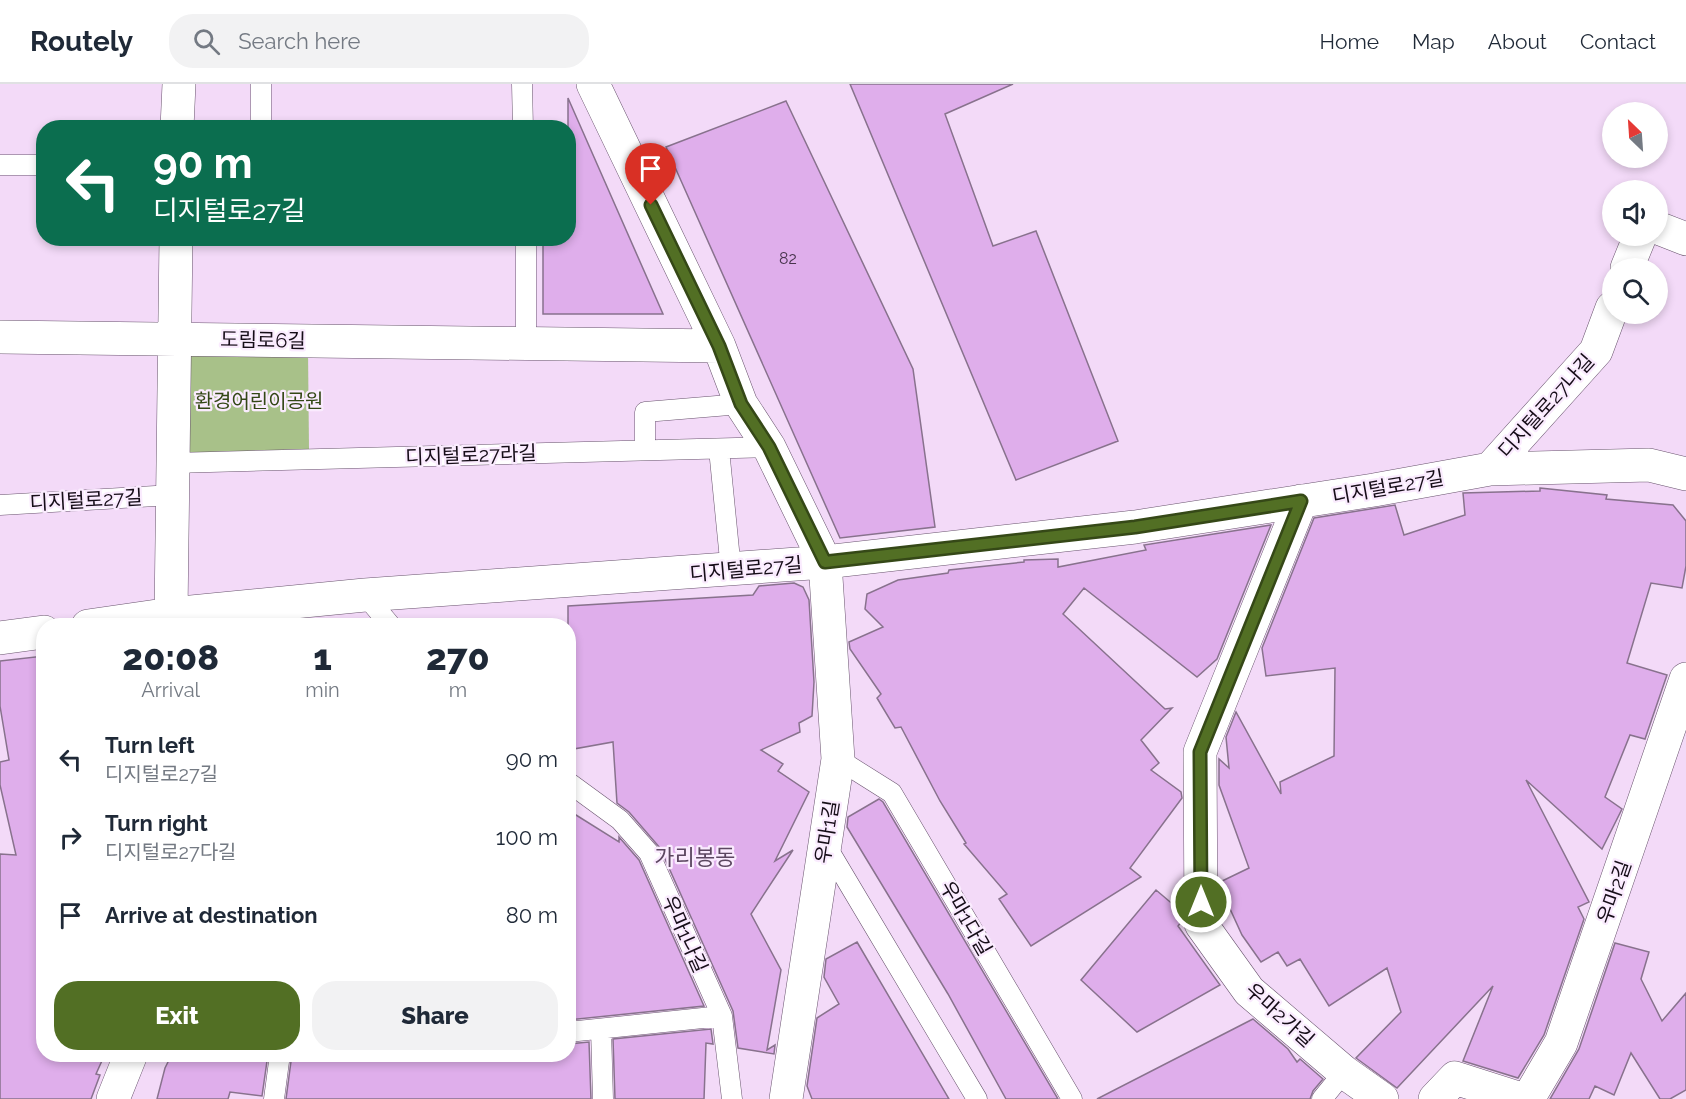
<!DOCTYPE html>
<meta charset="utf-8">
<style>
:root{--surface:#fff;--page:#f2f2f3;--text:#1f2937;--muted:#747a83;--line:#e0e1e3;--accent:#526f24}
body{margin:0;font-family:Raleway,"Noto Sans KR",sans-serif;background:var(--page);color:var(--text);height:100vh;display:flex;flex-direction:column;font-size:22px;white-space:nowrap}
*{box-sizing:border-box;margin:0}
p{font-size:20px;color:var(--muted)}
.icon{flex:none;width:33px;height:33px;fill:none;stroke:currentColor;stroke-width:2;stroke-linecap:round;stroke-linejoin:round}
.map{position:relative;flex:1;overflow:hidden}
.panel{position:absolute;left:36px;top:534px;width:540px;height:444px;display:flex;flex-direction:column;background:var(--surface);border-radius:24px;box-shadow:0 3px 9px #0003}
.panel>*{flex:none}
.hud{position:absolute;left:36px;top:36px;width:540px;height:126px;border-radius:24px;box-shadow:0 3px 9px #0003;background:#0b6e4f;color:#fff;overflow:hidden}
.needle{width:39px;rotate:335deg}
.controls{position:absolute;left:1602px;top:18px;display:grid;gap:12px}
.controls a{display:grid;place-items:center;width:66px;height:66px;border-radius:50%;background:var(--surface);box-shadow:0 3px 9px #0003;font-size:30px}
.pin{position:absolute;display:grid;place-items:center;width:51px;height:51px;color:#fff;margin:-62px -26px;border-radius:50% 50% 50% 0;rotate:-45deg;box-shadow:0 0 6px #0007}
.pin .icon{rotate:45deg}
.me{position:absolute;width:66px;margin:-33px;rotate:0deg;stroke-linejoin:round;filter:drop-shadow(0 0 4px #0008)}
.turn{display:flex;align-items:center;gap:21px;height:126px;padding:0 18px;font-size:27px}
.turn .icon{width:78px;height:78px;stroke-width:2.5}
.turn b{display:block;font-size:42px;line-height:51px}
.eta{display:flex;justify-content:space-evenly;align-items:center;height:102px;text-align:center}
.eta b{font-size:36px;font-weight:800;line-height:42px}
.primary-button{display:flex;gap:12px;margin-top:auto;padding:12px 18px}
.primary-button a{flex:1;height:69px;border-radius:24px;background:var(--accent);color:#fff;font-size:24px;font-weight:800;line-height:69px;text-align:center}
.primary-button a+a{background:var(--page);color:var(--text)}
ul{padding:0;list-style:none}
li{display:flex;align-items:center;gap:18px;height:78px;padding:0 18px}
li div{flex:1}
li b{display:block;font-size:22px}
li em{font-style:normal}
header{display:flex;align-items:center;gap:36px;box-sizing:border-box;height:84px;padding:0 30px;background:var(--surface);border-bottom:2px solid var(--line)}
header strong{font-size:28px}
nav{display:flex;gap:33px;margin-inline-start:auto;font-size:21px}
.search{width:420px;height:54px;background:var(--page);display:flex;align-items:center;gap:15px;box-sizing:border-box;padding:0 21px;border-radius:24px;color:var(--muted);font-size:22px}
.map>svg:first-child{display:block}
.green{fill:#a8c189}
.building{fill:#dfaeeb;stroke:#88728d;stroke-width:1.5}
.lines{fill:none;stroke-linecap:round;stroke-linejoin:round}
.lane-casing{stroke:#69546e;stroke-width:21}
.street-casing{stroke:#69546e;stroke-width:34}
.lane{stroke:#fff;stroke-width:20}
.street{stroke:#fff;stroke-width:33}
.route-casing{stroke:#354817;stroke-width:15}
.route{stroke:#526f24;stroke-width:10}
.labels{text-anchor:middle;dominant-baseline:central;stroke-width:4.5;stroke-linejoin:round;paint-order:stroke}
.number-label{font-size:16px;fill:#48354d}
.street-label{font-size:20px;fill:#160d18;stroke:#faebfe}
.park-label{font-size:20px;fill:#334715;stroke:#faebfe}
.quarter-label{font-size:22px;fill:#5c4761;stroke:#faebfe}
</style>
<header>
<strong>Routely</strong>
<div class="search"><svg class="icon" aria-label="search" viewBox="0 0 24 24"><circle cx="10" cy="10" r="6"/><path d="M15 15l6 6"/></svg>Search here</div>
<nav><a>Home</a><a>Map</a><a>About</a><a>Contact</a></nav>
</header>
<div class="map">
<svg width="1686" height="1015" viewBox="0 0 1686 1015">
<rect width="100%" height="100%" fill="#f3daf8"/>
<path class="green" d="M 308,266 L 309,365 L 183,369 L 185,268 Z"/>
<path class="building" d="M 850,0 L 1013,0 L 945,30 L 993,162 L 1036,147 L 1118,357 L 1016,396 Z
M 568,14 L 663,230 L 543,230 L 543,154 L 568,154 Z
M 786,17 L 913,285 L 935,443 L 840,454 L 666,63 Z
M 1540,404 L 1607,411 L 1606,415 L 1673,421 L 1686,437 L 1686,482 L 1682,504 L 1651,499 L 1627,579 L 1667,591 L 1645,655 L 1630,651 L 1605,713 L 1622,725 L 1602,765 L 1526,696 L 1589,818 L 1578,823 L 1584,835 L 1544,951 L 1518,994 L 1463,977 L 1493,902 L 1397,1004 L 1356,974 L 1401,928 L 1387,884 L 1329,922 L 1300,875 L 1287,882 L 1278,868 L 1261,878 L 1242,851 L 1220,803 L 1220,798 L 1249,784 L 1219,701 L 1219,675 L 1229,684 L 1226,653 L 1236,628 L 1281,710 L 1280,698 L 1334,672 L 1335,584 L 1266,592 L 1262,564 L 1314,434 L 1395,421 L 1404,451 L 1465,431 L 1463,409 L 1540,407 Z
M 1271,441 L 1217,575 L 1197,593 L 1084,504 L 1063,530 L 1165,625 L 1172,624 L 1141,656 L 1159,679 L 1151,686 L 1181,708 L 1182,714 L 1130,784 L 1141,793 L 1031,862 L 999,815 L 1007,810 L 964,760 L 966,759 L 940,717 L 901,643 L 895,644 L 877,614 L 881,610 L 850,565 L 849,558 L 883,543 L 865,525 L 867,510 L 898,496 L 948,489 L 949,486 L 1024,478 L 1024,476 L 1058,475 L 1058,483 L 1146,466 L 1144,461 Z
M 794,499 L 803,503 L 809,516 L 814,598 L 812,632 L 799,639 L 800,648 L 761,666 L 783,680 L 778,687 L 809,708 L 775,777 L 793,766 L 751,830 L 781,886 L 767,966 L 775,961 L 774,970 L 738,964 L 733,927 L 660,764 L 629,728 L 617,719 L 613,658 L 568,666 L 568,522 L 753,511 L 759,502 Z
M 44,572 L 44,970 L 105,970 L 96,990 L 100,991 L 91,1015 L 0,1015 L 0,770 L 16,771 L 0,701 L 0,678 L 9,676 L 0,622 L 0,577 Z
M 879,715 L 883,718 L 1058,1015 L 1006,1015 L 948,910 L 847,743 L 848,733 Z
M 568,726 L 619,758 L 619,753 L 639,776 L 704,922 L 568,936 Z
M 1156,806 L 1182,828 L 1182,837 L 1178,842 L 1220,901 L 1137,948 L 1081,896 Z
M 857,858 L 949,1015 L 812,1015 L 807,1002 L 817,934 L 839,920 L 824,893 L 826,875 Z
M 1615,859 L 1649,868 L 1641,895 L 1662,937 L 1686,909 L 1686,1006 L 1670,1015 L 1660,1015 L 1631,969 L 1614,1011 L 1595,1002 L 1589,1015 L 1550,1015 L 1579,965 Z
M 1253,935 L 1288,965 L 1297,978 L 1300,975 L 1323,995 L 1313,1007 L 1310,1015 L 1097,1015 Z
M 711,945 L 713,960 L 706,959 L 704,1015 L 615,1015 L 613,955 Z
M 589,958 L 591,1015 L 286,1015 L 292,970 L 568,970 L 568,960 Z
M 172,970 L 268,970 L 262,1012 L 230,1008 L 228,1015 L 157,1015 L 165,984 Z"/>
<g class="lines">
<g class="lane-casing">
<path id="lane" d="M 261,0 L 261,44
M 522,0 L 523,44
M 0,81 L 44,81
M 526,154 L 526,260
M 719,365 L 731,486
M 645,366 L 645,328 L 741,320
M 173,379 L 769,363
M 0,421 L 173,411
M 365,511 L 391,542
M 838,675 L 892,709 L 1072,1015
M 568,698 L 620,736 L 649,769 L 722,932 L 732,1015
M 825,760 L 977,1015
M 601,945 L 603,1015
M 568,948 L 722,932
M 274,1015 L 280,970
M 1322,1015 L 1344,988"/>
</g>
<g class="street-casing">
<path id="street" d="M 593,0 L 719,262 L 741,320 L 769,363 L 825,478 L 838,675 L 786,1015
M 177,44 L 179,0
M 1658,144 L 1686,155
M 1627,184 L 1640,152
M 0,253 L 719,262
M 1490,385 L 1596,267 L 1612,224
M 1301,417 L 1200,668 L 1201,840 L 1249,907 L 1344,988 L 1382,1015
M 171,530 L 176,154
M 88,542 L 171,530 L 365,511 L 825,478 L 1135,443 L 1374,406 L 1490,385 L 1649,381 L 1686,390
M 0,554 L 44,548
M 113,1015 L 131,970
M 1435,1015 L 1455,994 L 1521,1015
M 1528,1015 L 1561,959 L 1686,595"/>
</g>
<use href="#lane" class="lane"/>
<use href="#street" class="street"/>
</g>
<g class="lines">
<g class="route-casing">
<path id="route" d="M 651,121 L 719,262 L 741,320 L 769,363 L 825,478 L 1135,443 L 1301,417 L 1200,668 L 1201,818"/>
</g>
<use href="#route" class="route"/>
</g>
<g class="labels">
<g class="number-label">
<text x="788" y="174">82</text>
</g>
<g class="street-label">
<text transform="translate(263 256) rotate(1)">도림로6길</text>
<text transform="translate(1546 322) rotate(-48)">디지털로27나길</text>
<text transform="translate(471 371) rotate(-2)">디지털로27라길</text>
<text transform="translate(1388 403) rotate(-10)">디지털로27길</text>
<text transform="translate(86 416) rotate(-3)">디지털로27길</text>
<text transform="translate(746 485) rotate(-5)">디지털로27길</text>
<text transform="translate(827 748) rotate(-81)">우마1길</text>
<text transform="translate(1614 808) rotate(-71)">우마2길</text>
<text transform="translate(966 834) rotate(60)">우마1다길</text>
<text transform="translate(685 850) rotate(66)">우마1나길</text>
<text transform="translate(1280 931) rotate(42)">우마2가길</text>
</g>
<g class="park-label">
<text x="259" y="317">환경어린이공원</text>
</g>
<g class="quarter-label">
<text x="695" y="773">가리봉동</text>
</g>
</g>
</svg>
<div class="controls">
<a><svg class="needle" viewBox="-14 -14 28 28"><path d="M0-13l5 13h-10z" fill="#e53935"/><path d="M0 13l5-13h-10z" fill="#747a83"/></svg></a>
<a><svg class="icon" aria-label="sound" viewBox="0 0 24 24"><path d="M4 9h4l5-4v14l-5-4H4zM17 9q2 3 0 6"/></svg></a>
<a><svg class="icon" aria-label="search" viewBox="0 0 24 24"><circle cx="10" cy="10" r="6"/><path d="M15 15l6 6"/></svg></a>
</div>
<div class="pin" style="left:651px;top:121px;background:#d93025"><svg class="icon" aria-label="arrive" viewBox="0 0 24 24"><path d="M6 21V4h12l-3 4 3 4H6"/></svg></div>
<svg class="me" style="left:1201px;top:818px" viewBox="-20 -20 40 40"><circle r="17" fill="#526f24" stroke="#fff" stroke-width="3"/><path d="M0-11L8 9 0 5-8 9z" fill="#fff"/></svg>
<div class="hud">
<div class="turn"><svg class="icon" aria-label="left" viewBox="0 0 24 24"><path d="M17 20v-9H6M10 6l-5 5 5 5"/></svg><div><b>90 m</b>디지털로27길</div></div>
</div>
<section class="panel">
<div class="eta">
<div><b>20:08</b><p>Arrival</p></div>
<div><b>1</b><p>min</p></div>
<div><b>270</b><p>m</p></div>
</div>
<ul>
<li><svg class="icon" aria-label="left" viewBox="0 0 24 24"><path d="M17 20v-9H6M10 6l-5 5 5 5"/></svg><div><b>Turn left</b><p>디지털로27길</p></div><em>90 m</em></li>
<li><svg class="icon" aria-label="right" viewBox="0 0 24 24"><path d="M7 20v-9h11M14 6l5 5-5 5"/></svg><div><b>Turn right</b><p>디지털로27다길</p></div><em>100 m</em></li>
<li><svg class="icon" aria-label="arrive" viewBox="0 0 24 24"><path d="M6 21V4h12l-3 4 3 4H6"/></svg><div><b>Arrive at destination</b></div><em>80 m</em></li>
</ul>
<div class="primary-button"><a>Exit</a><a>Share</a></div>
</section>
</div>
